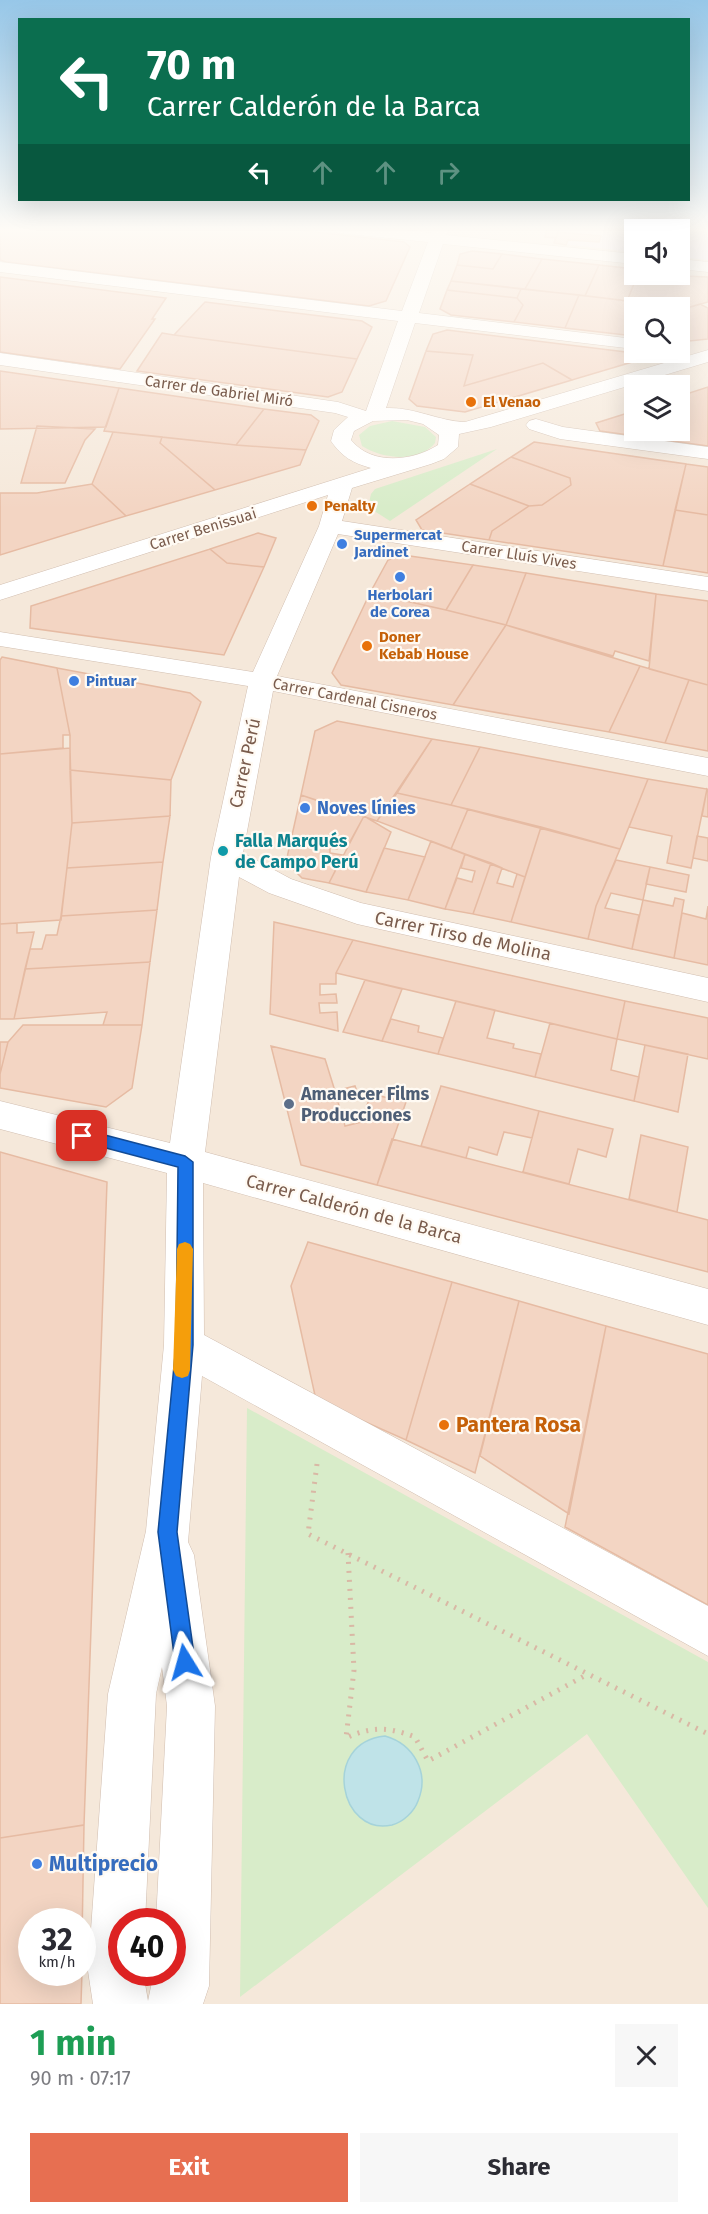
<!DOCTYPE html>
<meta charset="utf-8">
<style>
:root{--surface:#fff;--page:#f7f7f7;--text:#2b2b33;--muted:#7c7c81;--accent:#e76f51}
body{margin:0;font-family:"Fira Sans",sans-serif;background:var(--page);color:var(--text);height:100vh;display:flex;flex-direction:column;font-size:22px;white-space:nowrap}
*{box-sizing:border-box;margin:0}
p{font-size:20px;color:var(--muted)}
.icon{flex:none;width:33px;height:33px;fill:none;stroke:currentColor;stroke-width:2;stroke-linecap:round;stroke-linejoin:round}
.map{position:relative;height:2004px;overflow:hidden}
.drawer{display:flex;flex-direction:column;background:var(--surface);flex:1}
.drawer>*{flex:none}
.top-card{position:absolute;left:18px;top:18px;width:672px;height:183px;border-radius:0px;box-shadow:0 6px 24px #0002;background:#0b6e4f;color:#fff;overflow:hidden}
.buttons{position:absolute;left:624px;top:219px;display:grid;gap:12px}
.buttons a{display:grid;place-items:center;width:66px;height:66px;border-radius:0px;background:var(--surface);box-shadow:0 6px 24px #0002;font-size:30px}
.speed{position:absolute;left:18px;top:1908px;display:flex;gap:12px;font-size:30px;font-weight:700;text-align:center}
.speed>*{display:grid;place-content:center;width:78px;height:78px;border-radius:50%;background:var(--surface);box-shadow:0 6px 24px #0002;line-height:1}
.speed small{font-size:15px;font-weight:400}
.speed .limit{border:9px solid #d22;background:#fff;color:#111}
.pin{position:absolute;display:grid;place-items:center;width:51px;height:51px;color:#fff;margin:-26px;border-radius:12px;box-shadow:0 3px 9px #0006}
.me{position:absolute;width:66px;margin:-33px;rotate:352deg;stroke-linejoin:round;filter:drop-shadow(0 0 4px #0008)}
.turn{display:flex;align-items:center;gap:21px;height:126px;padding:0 30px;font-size:27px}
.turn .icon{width:78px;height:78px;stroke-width:2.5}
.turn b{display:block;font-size:42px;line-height:51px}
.lanes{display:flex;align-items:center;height:57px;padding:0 30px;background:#0003;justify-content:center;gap:30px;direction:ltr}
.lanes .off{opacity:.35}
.round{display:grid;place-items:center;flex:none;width:63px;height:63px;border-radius:0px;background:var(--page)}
.summary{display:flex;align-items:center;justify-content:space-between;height:102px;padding:0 30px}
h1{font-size:36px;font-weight:700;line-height:45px;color:#1e9e55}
.action{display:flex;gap:12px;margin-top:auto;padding:12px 30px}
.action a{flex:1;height:69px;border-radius:0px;background:var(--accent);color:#fff;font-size:24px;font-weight:700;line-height:69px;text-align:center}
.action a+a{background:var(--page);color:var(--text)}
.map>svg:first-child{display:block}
.residential{fill:#f5e8da;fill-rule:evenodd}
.education{fill:#f3e8fa}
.green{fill:#d8ecc9}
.water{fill:#bfe3e8;stroke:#a5d3da;stroke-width:1.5}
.building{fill:#f3d5c3;stroke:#e6bba3;stroke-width:1.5}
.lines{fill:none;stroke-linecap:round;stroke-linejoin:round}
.minor-casing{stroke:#d1beb0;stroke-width:1}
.path{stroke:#d9b8a5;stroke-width:5;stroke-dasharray:2 7;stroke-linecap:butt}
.minor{fill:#fff;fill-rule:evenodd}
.route{fill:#1a73e8;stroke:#114b97;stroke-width:1.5}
.slow{fill:#f59e0b}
.food-dot{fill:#e8710a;stroke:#fffaf3;stroke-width:2}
.shop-dot{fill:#3f7fe0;stroke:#fffaf3;stroke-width:2}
.culture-dot{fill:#0f9aa8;stroke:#fffaf3;stroke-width:2}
.service-dot{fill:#5c6f8a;stroke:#fffaf3;stroke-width:2}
.labels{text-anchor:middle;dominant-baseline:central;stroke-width:4.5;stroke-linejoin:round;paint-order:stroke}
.far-street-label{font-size:15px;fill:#7a5c4d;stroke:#fffaf3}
.far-food-label{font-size:15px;font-weight:bold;fill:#c56008;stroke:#fffaf3;text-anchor:start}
.far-shop-label{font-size:15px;font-weight:bold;fill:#366cbe;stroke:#fffaf3;text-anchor:start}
.street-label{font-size:18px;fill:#7a5c4d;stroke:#fffaf3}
.shop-label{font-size:18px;font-weight:bold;fill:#366cbe;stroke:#fffaf3;text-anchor:start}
.culture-label{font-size:18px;font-weight:bold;fill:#0d838f;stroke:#fffaf3;text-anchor:start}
.service-label{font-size:18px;font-weight:bold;fill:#4e5e75;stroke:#fffaf3;text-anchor:start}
.near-food-label{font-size:21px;font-weight:bold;fill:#c56008;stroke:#fffaf3;text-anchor:start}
.near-shop-label{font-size:21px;font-weight:bold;fill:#366cbe;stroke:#fffaf3;text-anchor:start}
</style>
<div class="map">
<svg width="708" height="2004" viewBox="0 0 708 2004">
<rect width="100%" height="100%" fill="#fdf6ec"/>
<path class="residential" d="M 0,228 L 708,228 L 708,2004 L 0,2004 ZM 634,230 L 680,230 L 680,274 L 634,274 ZM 634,308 L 680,308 L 680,352 L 634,352 ZM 634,386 L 680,386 L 680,430 L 634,430 ZM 32,1922 L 82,1922 L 82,1972 L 32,1972 ZM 122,1922 L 172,1922 L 172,1972 L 122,1972 Z"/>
<path class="education" d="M 559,228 L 708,228 L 708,260 L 680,257 L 680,230 L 634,230 L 634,252 L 554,243 Z"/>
<path class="green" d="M 392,421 L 425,427 L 436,437 L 435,443 C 419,463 382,459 362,446 L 359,435 L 370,426 Z
M 497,449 L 390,521 L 368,507 L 371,494 L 375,489 Z
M 247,1408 L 708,1662 L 708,1908 L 587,1734 L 240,1997 Z"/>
<path class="water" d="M 385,1736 C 413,1744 430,1772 418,1801 C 414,1812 403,1822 392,1825 C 340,1837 320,1743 385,1736 Z"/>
<path class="building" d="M 0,228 L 278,228 L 404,242 L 410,247 L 386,301 L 369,306 L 6,262 L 0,260 Z
M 547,228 L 559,228 L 556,238 L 545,237 Z
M 558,232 L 601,236 L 599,242 L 568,240 L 566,245 L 554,243 Z
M 472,251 L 502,254 L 493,269 L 457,265 L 460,254 Z
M 502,254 L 542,259 L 525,289 L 451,281 L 457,265 L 493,269 Z
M 542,259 L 599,265 L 585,296 L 525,289 Z
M 599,265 L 634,269 L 634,274 L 638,274 L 627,301 L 585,296 Z
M 638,274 L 708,277 L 708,302 L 687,308 L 627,301 Z
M 0,277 L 166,298 L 152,319 L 155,319 L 120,369 L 0,352 Z
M 451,281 L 521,289 L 517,298 L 447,290 Z
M 521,289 L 579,295 L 565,328 L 514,322 L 523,305 L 517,298 Z
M 447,290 L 517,298 L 523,305 L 514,322 L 451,315 L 440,309 Z
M 579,295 L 687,308 L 700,304 L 708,308 L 708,339 L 680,342 L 680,308 L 634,308 L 634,336 L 565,328 Z
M 205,302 L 362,321 L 372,327 L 357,359 L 174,335 Z
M 447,330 L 634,353 L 639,360 L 572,380 L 543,363 L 464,386 L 473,355 L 426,351 L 433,334 Z
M 162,333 L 174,335 L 357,359 L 342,392 L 328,397 L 137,371 Z
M 426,351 L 473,355 L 464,386 L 543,363 L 572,380 L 465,412 L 417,406 L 409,399 Z
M 0,371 L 119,388 L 106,427 L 0,429 Z
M 708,387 L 708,446 L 600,431 L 596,423 L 634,411 L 634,430 L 680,430 L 680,396 Z
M 119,388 L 264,409 L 236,445 L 104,431 Z
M 264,409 L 311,415 L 319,421 L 306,450 L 236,445 Z
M 37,426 L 95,429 L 85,440 L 65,483 L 21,483 Z
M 113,432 L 162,437 L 160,443 L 215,490 L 126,516 L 92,484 Z
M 162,437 L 236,445 L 306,450 L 300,465 L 215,490 L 160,443 Z
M 534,442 L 686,464 L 663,566 L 489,540 L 492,531 L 529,506 L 542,505 L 571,485 L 570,478 L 511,457 Z
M 511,457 L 570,478 L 571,485 L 542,505 L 529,506 L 470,484 Z
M 686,464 L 708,467 L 708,515 L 675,510 Z
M 92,484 L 126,516 L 0,555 L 0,493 L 37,493 Z
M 470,484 L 529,506 L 492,531 L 489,540 L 422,530 L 416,520 Z
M 675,510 L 708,515 L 708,573 L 663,566 Z
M 258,533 L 276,538 L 264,567 L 227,563 L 210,549 Z
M 210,549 L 227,563 L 264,567 L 224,655 L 30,628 L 31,606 Z
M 403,555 L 473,565 L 446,610 L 370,593 L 388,560 Z
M 473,565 L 526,573 L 506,625 L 446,610 Z
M 526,573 L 656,594 L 649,661 L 615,651 L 613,656 L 506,625 Z
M 370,593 L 446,610 L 506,625 L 453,705 L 341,685 L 332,673 Z
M 656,594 L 708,601 L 708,685 L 649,669 Z
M 506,625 L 640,666 L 609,732 L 453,705 Z
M 2,657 L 57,668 L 70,735 L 63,735 L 63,748 L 0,754 L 0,660 Z
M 640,666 L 689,680 L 665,743 L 609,732 Z
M 57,668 L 190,693 L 201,702 L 171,780 L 70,770 L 70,735 Z
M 689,680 L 708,685 L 708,751 L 665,743 Z
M 337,721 L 432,739 L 377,821 L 301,795 L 315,731 Z
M 432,739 L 480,747 L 451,805 L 397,793 Z
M 480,747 L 648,779 L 620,849 L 451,805 Z
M 70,748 L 72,823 L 61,920 L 0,924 L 0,754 Z
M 70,770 L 171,780 L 170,816 L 72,823 Z
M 648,779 L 707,789 L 691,868 L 667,863 L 672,836 L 629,827 Z
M 707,789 L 708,790 L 708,817 L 702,816 Z
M 397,793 L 468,809 L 451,849 L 377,821 Z
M 301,795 L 364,816 L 347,847 L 337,846 L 337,849 L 330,848 L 330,853 L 343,855 L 329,883 L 302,878 L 286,862 Z
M 468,809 L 541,827 L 525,877 L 451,849 Z
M 170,816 L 163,862 L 67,868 L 72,823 Z
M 364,816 L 391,832 L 366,892 L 329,883 Z
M 541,827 L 620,849 L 596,906 L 588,939 L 511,922 Z
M 697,836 L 708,838 L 708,861 L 693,858 Z
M 431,841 L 465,854 L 445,909 L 408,900 Z
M 384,848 L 425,857 L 408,900 L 366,892 Z
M 465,854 L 491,863 L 473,914 L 445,909 L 457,878 L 472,882 L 475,871 L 461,868 Z
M 616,860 L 650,867 L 643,900 L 611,893 L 605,908 L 639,915 L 632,949 L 588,939 L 596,906 Z
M 163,862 L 157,910 L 61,916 L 67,868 Z
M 491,863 L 502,868 L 497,883 L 513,887 L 517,874 L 525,877 L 511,922 L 473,914 Z
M 650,867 L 689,875 L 686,892 L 646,884 Z
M 675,898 L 684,900 L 674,958 L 632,949 L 643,900 L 673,906 Z
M 708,906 L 708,965 L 674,958 L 682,913 L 706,919 Z
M 157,910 L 150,962 L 25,969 L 30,949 L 42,949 L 46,935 L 57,935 L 61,916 Z
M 274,922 L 353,940 L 336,973 L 336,984 L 320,984 L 320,995 L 336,994 L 337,1003 L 319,1003 L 320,1013 L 337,1012 L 338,1031 L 270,1014 Z
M 17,923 L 17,933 L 34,932 L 14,1019 L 0,1019 L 0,924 Z
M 353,940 L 625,1001 L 617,1039 L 336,973 Z
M 150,962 L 142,1025 L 103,1025 L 107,1012 L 14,1019 L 25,969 Z
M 365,980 L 402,989 L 382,1041 L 343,1032 Z
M 456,1001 L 495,1010 L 487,1038 L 514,1044 L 513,1048 L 541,1054 L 535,1077 L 438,1054 Z
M 625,1001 L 708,1018 L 708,1059 L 617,1039 Z
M 391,1019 L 419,1026 L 418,1032 L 443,1038 L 438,1054 L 382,1041 Z
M 550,1023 L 617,1039 L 611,1070 L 639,1077 L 634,1101 L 535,1077 Z
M 23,1025 L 142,1025 L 132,1088 L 106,1107 L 0,1088 L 0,1074 L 8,1042 Z
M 0,1042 L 8,1042 L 0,1074 Z
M 645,1045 L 688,1054 L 678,1112 L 634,1101 Z
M 271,1046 L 325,1059 L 335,1091 L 355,1086 L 359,1097 L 338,1102 L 345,1126 L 361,1122 L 371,1094 L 406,1102 L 377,1185 L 301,1165 Z
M 441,1086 L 539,1111 L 532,1138 L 504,1132 L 497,1155 L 469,1147 L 466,1158 L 421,1146 Z
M 539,1111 L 613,1129 L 606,1157 L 578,1149 L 569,1184 L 523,1172 Z
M 641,1135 L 688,1147 L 677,1212 L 629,1199 Z
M 392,1139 L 708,1220 L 708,1272 L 377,1185 Z
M 0,1152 L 107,1182 L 84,1825 L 0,1838 Z
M 308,1242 L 452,1282 L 406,1440 L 316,1400 L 291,1286 Z
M 452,1282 L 519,1301 L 475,1473 L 406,1440 Z
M 519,1301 L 606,1326 L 569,1514 L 480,1456 Z
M 606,1326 L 708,1354 L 708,1605 L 565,1527 Z
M 84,1825 L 82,1939 L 82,1922 L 32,1922 L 32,1972 L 82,1972 L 81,2004 L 0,2004 L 0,1838 Z"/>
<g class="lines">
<g class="minor-casing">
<path id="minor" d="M 331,228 L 387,228 L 431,233 L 433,228 L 449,228 L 446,235 L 634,254 L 634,264 L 443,244 L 419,313 L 634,339 L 634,349 L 415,323 L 386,408 C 415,407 438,421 465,422 L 708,350 L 708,362 L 491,427 L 459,434 L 458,447 L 444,459 L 431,464 L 352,488 L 342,521 L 708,577 L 708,591 L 338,534 L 277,676 L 708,758 L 708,776 L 273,691 L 243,853 L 291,879 L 361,903 L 708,978 L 708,1002 L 357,924 L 269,893 L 239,877 L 205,1152 L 708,1289 L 708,1325 L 203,1183 L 204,1335 L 708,1606 L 708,1656 L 202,1376 L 188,1542 L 194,1555 L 215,1706 L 209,1986 L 203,2004 L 93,2004 L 88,1971 L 108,1694 L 146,1531 L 164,1345 L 167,1173 L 0,1129 L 0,1101 L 170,1143 L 211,857 L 248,686 L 0,646 L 0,632 L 253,672 L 319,526 L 328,495 L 0,600 L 0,585 L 371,468 C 353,463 342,457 331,441 L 334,430 L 348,417 L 335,413 L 0,365 L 0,353 L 338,402 L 366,411 L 398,321 L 0,272 L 0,262 L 402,311 L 428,242 L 338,233 ZM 407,420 L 423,424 L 439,435 L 438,445 C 413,461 372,466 351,440 L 354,431 L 373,421 ZM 162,1667 L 167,1706 L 156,1922 L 172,1922 L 172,1972 L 154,1972 L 148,2001 L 143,1972 L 122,1972 L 122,1922 L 145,1922 L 156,1694 Z
M 680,259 L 708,262 L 708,272 L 680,269 Z
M 536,419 L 563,427 L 708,447 L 708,459 L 560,439 L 529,429 L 526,425 L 529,421 Z"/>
</g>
<path class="path" d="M 317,1464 L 308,1534 L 708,1734
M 348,1553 L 354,1670 L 346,1738 C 372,1726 389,1727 415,1737 L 428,1761 L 588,1674"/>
<use href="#minor" class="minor"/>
</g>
<linearGradient id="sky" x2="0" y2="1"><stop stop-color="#97c7e8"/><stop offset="0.45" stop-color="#fefbf6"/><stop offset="1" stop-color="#fefbf6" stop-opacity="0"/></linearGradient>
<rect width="708" height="509" fill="url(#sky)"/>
<path class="route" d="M 82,1129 L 185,1156 L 193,1162 L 193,1345 L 177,1532 L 195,1662 L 192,1669 L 185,1672 L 178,1669 L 175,1662 L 158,1532 L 176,1345 L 178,1167 L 76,1140 L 74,1136 L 76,1131 Z"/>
<path class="slow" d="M 185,1242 L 190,1244 L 193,1249 L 190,1370 L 188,1376 L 182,1378 L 176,1376 L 173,1370 L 177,1249 L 179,1244 Z"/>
<g class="food-dot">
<circle cx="471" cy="402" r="6"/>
<circle cx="312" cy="506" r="6"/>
<circle cx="367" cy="646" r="6"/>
<circle cx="444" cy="1425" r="6"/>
</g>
<g class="shop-dot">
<circle cx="342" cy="544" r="6"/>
<circle cx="400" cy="577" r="6"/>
<circle cx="74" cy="681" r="6"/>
<circle cx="305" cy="808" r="6"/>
<circle cx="37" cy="1864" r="6"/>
</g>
<circle class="culture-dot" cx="223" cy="851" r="6"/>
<circle class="service-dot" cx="289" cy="1104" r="6"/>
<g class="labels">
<g class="far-street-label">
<text transform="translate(219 391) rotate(8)">Carrer de Gabriel Miró</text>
<text transform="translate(203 529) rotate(-17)">Carrer Benissuai</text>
<text transform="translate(519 555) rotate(9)">Carrer Lluís Vives</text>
<text transform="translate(355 699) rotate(11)">Carrer Cardenal Cisneros</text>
</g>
<g class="far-food-label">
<text x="483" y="402">El Venao</text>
<text x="324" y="506">Penalty</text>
<text x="379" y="637">Doner<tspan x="379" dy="17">Kebab House</tspan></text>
</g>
<g class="far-shop-label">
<text x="354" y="535">Supermercat<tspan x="354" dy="17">Jardinet</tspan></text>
<text x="400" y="595" text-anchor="middle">Herbolari<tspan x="400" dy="17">de Corea</tspan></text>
<text x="86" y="681">Pintuar</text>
</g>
<g class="street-label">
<text transform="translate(245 763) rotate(-78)">Carrer Perú</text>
<text transform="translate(463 936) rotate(12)">Carrer Tirso de Molina</text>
<text transform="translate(354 1209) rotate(15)">Carrer Calderón de la Barca</text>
</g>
<g class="shop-label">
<text x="317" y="808">Noves línies</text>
</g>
<g class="culture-label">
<text x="235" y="841">Falla Marqués<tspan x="235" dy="21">de Campo Perú</tspan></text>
</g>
<g class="service-label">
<text x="301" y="1094">Amanecer Films<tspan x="301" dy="21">Producciones</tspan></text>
</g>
<g class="near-food-label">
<text x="456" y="1425">Pantera Rosa</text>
</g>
<g class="near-shop-label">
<text x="49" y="1864">Multiprecio</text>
</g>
</g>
</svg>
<div class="buttons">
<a><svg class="icon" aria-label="sound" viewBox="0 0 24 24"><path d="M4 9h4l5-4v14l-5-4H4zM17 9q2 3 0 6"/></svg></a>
<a><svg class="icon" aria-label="search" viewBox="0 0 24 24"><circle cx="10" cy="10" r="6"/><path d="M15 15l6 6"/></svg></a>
<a><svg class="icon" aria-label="layers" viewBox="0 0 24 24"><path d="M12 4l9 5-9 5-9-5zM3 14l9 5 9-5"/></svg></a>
</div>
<div class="speed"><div>32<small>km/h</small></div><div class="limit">40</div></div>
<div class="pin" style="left:82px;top:1136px;background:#d93025"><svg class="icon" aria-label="arrive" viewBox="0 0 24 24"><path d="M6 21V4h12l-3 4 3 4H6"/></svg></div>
<svg class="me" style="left:185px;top:1662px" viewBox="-20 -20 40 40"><path d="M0-17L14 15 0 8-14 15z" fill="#1a73e8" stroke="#fff" stroke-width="4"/></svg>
<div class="top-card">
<div class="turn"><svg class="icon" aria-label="left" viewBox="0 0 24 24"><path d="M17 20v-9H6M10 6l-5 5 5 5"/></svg><div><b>70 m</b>Carrer Calderón de la Barca</div></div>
<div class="lanes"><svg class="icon" aria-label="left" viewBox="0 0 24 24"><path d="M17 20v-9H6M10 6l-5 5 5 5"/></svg><svg class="icon off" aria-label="ahead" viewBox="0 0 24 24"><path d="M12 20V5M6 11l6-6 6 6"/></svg><svg class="icon off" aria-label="ahead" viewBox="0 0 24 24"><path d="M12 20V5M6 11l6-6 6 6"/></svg><svg class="icon off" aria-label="right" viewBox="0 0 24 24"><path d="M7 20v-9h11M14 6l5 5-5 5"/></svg></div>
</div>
</div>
<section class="drawer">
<div class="summary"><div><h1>1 min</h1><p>90 m · 07:17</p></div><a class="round"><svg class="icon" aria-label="close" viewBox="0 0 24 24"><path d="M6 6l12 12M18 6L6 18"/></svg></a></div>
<div class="action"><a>Exit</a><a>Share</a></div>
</section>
